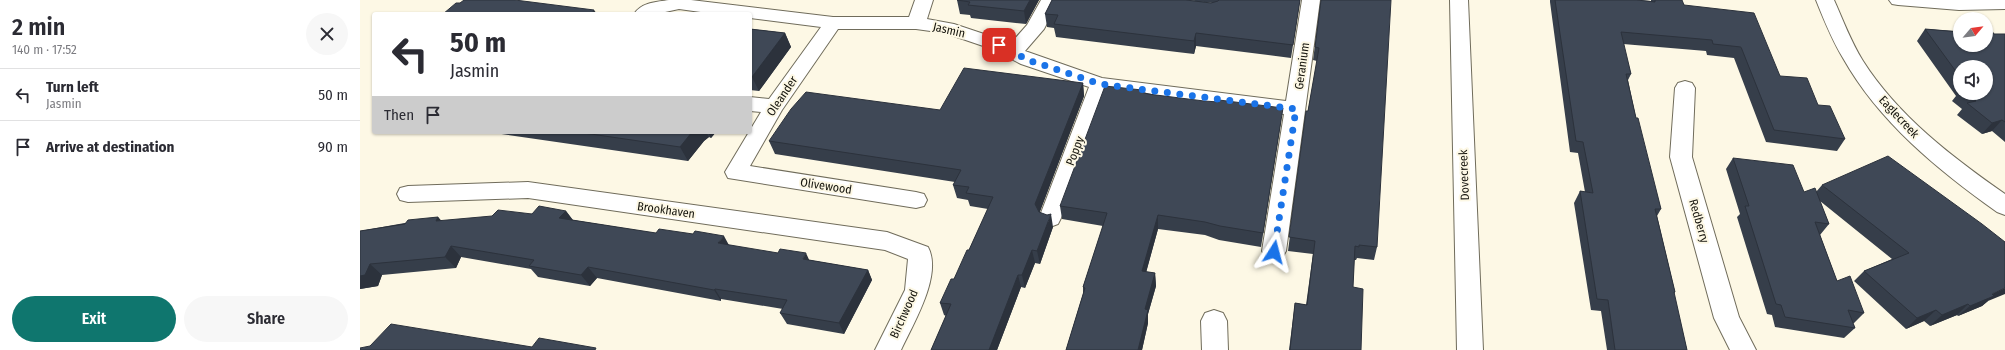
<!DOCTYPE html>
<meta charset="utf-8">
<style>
:root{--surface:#fff;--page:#f7f7f7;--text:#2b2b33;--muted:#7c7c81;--line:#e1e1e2;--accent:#0f766e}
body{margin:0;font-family:"Fira Sans Condensed",sans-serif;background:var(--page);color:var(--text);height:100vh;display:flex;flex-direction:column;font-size:15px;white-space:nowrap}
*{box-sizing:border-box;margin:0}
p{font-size:13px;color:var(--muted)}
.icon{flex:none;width:22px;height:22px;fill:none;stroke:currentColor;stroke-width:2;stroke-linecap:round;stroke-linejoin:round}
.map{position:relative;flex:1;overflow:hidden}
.side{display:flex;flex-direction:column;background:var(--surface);width:360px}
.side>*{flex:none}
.banner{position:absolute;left:12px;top:12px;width:380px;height:122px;border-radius:4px;box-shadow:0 1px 3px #0004;background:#fff;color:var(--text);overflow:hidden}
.needle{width:26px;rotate:61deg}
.buttons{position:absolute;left:1593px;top:12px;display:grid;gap:8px}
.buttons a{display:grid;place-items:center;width:40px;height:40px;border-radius:50%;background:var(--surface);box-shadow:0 1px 3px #0004;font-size:20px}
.pin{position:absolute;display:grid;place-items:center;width:34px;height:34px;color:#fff;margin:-17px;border-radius:8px;box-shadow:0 2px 6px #0006}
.me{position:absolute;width:44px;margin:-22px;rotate:9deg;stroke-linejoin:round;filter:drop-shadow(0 0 3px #0008)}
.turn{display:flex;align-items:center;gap:14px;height:84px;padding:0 12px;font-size:18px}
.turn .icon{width:52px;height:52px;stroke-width:2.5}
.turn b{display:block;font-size:28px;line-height:34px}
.then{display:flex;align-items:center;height:38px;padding:0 12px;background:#0003;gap:8px;font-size:15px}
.round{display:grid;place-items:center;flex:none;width:42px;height:42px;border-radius:21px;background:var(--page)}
.head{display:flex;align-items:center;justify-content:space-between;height:68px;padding:0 12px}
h1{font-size:24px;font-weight:600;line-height:30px}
.button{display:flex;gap:8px;margin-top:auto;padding:8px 12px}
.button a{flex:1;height:46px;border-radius:24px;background:var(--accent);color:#fff;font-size:16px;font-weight:600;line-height:46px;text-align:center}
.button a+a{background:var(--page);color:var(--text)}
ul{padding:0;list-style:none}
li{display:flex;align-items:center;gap:12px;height:52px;padding:0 12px;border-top:1px solid var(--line)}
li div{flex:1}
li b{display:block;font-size:15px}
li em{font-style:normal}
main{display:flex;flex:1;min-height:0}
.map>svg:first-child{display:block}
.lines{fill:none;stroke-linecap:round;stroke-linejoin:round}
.minor-casing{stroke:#706c5b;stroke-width:2}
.tertiary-casing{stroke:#706c5b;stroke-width:2}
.minor{fill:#fff;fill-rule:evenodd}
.tertiary{fill:#fff;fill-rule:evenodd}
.wall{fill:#363e4a;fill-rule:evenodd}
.shaded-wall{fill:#2c323c}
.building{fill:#3f4856;stroke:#2c323c}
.route{stroke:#1a73e8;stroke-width:7;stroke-dasharray:0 12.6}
.labels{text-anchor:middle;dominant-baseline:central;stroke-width:4;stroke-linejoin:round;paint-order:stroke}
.street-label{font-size:12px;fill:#15140d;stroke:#fdf8e5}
</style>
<main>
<section class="side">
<div class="head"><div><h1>2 min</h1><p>140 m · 17:52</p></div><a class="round"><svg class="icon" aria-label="close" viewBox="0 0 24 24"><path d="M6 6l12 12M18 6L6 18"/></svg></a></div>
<ul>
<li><svg class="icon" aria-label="left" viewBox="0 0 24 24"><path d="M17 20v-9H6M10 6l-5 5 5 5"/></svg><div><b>Turn left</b><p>Jasmin</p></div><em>50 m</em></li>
<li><svg class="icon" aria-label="arrive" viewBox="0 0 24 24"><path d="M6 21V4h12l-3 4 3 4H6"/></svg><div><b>Arrive at destination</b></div><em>90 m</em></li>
</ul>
<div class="button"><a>Exit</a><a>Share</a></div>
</section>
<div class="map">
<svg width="1645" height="350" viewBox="0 0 1645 350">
<rect width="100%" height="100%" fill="#fdf8e5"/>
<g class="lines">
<g class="minor-casing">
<path id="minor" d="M 309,0 L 331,0 L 473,17 L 549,17 L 555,0 L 573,0 L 567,19 L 594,24 L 651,43 L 667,25 L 681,0 L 699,0 L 684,29 L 665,51 L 742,78 L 926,101 L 942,0 L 960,0 L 926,251 L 922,258 L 914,260 L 906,258 L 902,251 L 924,114 L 747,92 L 701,218 L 698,224 L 690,227 L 682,224 L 679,218 L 729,87 L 661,64 L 632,49 L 585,33 L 556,29 L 478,29 L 422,110 L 390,166 L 556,192 L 564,194 L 567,200 L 564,206 L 556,208 L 368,178 L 365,172 L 401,112 L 390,111 L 390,97 L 409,99 L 461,27 L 390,18 L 390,14 L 355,14 L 319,9 L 296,14 L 274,14 C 282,2 297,2 309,0 Z
M 1325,81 L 1332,83 L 1335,88 L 1332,157 L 1379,317 L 1396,350 L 1370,350 L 1354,318 L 1310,157 L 1315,88 L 1318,83 Z
M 168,182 L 527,232 L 568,247 C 583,275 553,324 541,350 L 515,350 L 545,290 L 548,259 L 525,250 L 168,198 L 48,202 L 40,200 L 37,194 L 40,188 L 48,186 Z
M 854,310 L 863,313 L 867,321 L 868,350 L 842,350 L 841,321 L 845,313 Z"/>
</g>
<g class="tertiary-casing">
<path id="tertiary" d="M 1090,0 L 1108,0 L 1123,350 L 1097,350 Z
M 1456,0 L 1474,0 C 1483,20 1491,42 1503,61 C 1538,116 1592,157 1645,194 L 1645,215 L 1637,212 C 1578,170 1519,122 1483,58 C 1472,40 1464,20 1456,0 Z
M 1529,0 L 1645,0 L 1645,9 L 1599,10 L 1538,5 L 1532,4 Z"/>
</g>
<use href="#minor" class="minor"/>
<use href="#tertiary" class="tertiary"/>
</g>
<path class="wall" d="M 597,0 L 679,0 L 666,24 L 611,18 L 610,15 L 600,14 Z
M 692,0 L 940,0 L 931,58 L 836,46 L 834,54 L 817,52 L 696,37 L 694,28 L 687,27 L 685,14 ZM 828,0 L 835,1 L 853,3 L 851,3 Z
M 961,0 L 1017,247 L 1014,260 L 997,258 L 996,260 L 994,260 L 993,287 L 1001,350 L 929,350 L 935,303 L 946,305 L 953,254 L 928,251 L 946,111 L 948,111 L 957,61 L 953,60 Z
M 1190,0 L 1277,0 L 1291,1 L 1291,0 L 1321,0 L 1324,5 L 1420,76 L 1458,105 L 1485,139 L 1477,151 L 1406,142 L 1374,58 L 1347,55 L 1346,51 L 1263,44 L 1271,74 L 1268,80 L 1276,118 L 1301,209 L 1297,216 L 1315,292 L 1314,294 L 1327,350 L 1247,350 L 1241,311 L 1231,310 L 1214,203 L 1220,191 L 1225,192 L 1218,153 L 1210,152 L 1190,2 Z
M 1600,26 L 1600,45 L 1634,34 L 1645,34 L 1645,142 L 1632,131 L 1622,134 L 1597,115 L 1602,109 L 1592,101 L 1596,96 L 1557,41 L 1565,29 L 1595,31 ZM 1600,67 L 1626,93 L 1600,93 Z
M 390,29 L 425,33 L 431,47 L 399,91 L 390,90 Z
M 723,83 L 724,96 L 679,213 L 693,227 L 680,264 L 675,263 L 665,288 L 661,287 L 637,350 L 571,350 L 586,316 L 584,315 L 580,303 L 594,279 L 609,250 L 628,209 L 610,206 L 608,200 L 597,198 L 593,185 L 595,182 L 415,154 L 409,141 L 580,110 Z
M 782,92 L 921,121 L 901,247 L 859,240 L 845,235 L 798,229 L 786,272 L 795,273 L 796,286 L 788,314 L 788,323 L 782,350 L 706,350 L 723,294 L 723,287 L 743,226 L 702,219 L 700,206 Z
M 128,132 L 356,132 L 351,138 L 349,137 L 344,141 L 328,161 Z
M 1373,158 L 1444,192 L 1456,192 L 1462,185 L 1628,301 L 1622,306 L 1598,316 L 1597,315 L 1570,326 L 1564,321 L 1546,329 L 1494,281 L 1504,271 L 1532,259 L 1460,201 L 1469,224 L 1460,235 L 1477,281 L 1504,313 L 1494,323 L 1493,323 L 1495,328 L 1484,338 L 1415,327 L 1412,315 L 1407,314 L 1377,217 L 1380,214 L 1366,169 Z
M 206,211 L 213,220 L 369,245 L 449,260 L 508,270 L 512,280 L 484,334 L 427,324 L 420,313 L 423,309 L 361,299 L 361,301 L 237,278 L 230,286 L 178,277 L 171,269 L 101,257 L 96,268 L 22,275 L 18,286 L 0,289 L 0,231 L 78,217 L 81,221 Z"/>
<path class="shaded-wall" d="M 670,0 L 679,0 L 666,24 L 664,11 Z
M 234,10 L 237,14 L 231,14 Z
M 425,33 L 431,47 L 399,91 L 392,77 Z
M 836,33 L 836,46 L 834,54 L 834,41 Z
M 723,83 L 724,96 L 678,217 L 675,204 Z
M 923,108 L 921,121 L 901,247 L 903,233 Z
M 1642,120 L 1632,131 L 1622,134 L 1632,123 Z
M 332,132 L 346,132 L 349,137 L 344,141 L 328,161 L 320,147 Z
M 348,132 L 356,132 L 351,138 Z
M 206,211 L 214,222 L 199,218 Z
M 691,214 L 693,227 L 680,264 L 677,251 Z
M 798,215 L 798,229 L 783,284 L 782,271 Z
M 78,217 L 88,228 L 76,221 Z
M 364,236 L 370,247 L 358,243 Z
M 91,246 L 101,257 L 96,268 L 85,257 Z
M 672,250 L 675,263 L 665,288 L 662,275 Z
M 446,253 L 451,264 L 443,259 Z
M 10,264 L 22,275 L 18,286 L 0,289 L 0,276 Z
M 228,267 L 237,278 L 230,286 L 221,275 Z
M 508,270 L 512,280 L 484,334 L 479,323 Z
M 795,273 L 796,286 L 788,314 L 788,323 L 782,350 L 778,350 L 785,309 Z
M 658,275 L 661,287 L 637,350 L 629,350 Z
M 1645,288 L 1645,294 L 1628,301 L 1622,306 L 1598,316 L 1610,306 L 1632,294 Z
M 355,289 L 361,299 L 361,301 L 354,290 Z
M 1608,304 L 1597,315 L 1570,326 L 1582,315 Z
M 1576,310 L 1564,321 L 1546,329 L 1557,318 Z"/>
<path class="building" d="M 104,0 L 155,0 L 234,10 L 231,14 L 83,14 L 96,3 L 100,3 Z
M 597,0 L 670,0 L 664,11 L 608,5 L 610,2 Z
M 692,0 L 826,0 L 851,3 L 858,1 L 859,0 L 940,0 L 933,45 L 836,33 L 834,41 L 817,39 L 694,24 L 698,15 L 685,14 Z
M 961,0 L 1031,0 L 1017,247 L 999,245 L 999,247 L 995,246 L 993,287 L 1003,289 L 1001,350 L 930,350 L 935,303 L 947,305 L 955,241 L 929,237 L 946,111 L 948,111 L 959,48 L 955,47 Z
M 1195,0 L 1277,0 L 1295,2 L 1295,0 L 1322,0 L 1324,5 L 1394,13 L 1420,76 L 1447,78 L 1458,105 L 1470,106 L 1485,139 L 1414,130 L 1381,47 L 1353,44 L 1352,40 L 1261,32 L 1271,74 L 1266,74 L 1276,118 L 1278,118 L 1301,209 L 1295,209 L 1315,292 L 1314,292 L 1327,350 L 1255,350 L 1248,300 L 1237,299 L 1220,191 L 1233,193 L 1223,142 L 1216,141 Z
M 1626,27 L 1629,27 L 1634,34 L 1645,34 L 1645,122 L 1642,120 L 1632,123 L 1607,103 L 1616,101 L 1606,93 L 1626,93 L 1626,67 L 1600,67 L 1600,77 L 1565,29 L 1600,32 L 1600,45 L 1626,45 Z
M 390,29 L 425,33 L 392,77 L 390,77 Z
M 604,68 L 723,83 L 675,204 L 679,212 L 687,215 L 691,214 L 677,251 L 672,250 L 662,275 L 658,275 L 629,350 L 571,350 L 591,304 L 580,303 L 591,279 L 594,279 L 607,250 L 609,250 L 633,197 L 606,193 L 609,187 L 593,185 L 601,170 L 409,141 L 431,109 L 446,92 L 580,110 Z
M 745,86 L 782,90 L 781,92 L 788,94 L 844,101 L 859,102 L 859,100 L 923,108 L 903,233 L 860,226 L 845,222 L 798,215 L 782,271 L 795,273 L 785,309 L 788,310 L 778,350 L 706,350 L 725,288 L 723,287 L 747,213 L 700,206 Z
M 217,132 L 332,132 L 320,147 Z
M 1528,156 L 1622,224 L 1645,242 L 1645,288 L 1632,294 L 1634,296 L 1610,306 L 1608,304 L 1582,315 L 1576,310 L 1557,318 L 1504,271 L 1549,253 L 1462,185 Z
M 1373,158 L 1433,165 L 1444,192 L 1455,188 L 1469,224 L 1455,222 L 1477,281 L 1490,276 L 1504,313 L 1488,310 L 1495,328 L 1425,317 L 1421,305 L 1416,304 L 1385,206 L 1389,206 Z
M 179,206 L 206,211 L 199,218 L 296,233 L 299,229 L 333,234 L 335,231 L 364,236 L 358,243 L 418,253 L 420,249 L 446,253 L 443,259 L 508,270 L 479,323 L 420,313 L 427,300 L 355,289 L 354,290 L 228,267 L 221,275 L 169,266 L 174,260 L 91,246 L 85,257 L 10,264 L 5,275 L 0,276 L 0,231 L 45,224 L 48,220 L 78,217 L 76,221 L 132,216 L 138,210 L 172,214 Z
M 31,324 L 172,347 L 179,338 L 236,348 L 235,350 L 0,350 L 0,348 L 10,346 Z"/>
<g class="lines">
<path class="route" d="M 639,45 L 668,60 L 740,84 L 936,109 L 914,252"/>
</g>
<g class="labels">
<g class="street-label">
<text transform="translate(589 30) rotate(13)">Jasmin</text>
<text transform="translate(942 66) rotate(-82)">Geranium</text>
<text transform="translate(422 96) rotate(-56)">Oleander</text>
<text transform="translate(1539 117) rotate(47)">Eaglecreek</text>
<text transform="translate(715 151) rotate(-69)">Poppy</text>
<text transform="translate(1104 175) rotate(-92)">Dovecreek</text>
<text transform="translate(466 186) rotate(9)">Olivewood</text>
<text transform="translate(306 210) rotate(8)">Brookhaven</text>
<text transform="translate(1339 221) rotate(74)">Redberry</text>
<text transform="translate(544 314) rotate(-66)">Birchwood</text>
</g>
</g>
</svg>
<div class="buttons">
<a><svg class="needle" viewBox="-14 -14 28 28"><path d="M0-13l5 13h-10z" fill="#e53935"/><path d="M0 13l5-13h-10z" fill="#7c7c81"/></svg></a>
<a><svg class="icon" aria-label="sound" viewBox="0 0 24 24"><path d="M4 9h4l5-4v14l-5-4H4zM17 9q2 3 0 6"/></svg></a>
</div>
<div class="pin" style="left:639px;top:45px;background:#d93025"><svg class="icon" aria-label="arrive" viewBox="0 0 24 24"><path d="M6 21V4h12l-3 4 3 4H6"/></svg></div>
<svg class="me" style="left:914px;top:252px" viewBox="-20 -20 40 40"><path d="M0-17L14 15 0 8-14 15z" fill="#1a73e8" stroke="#fff" stroke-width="4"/></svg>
<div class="banner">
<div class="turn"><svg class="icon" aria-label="left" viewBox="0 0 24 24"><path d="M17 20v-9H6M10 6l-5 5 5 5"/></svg><div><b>50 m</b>Jasmin</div></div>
<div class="then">Then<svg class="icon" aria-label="arrive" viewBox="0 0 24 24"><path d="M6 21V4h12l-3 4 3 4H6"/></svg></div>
</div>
</div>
</main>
